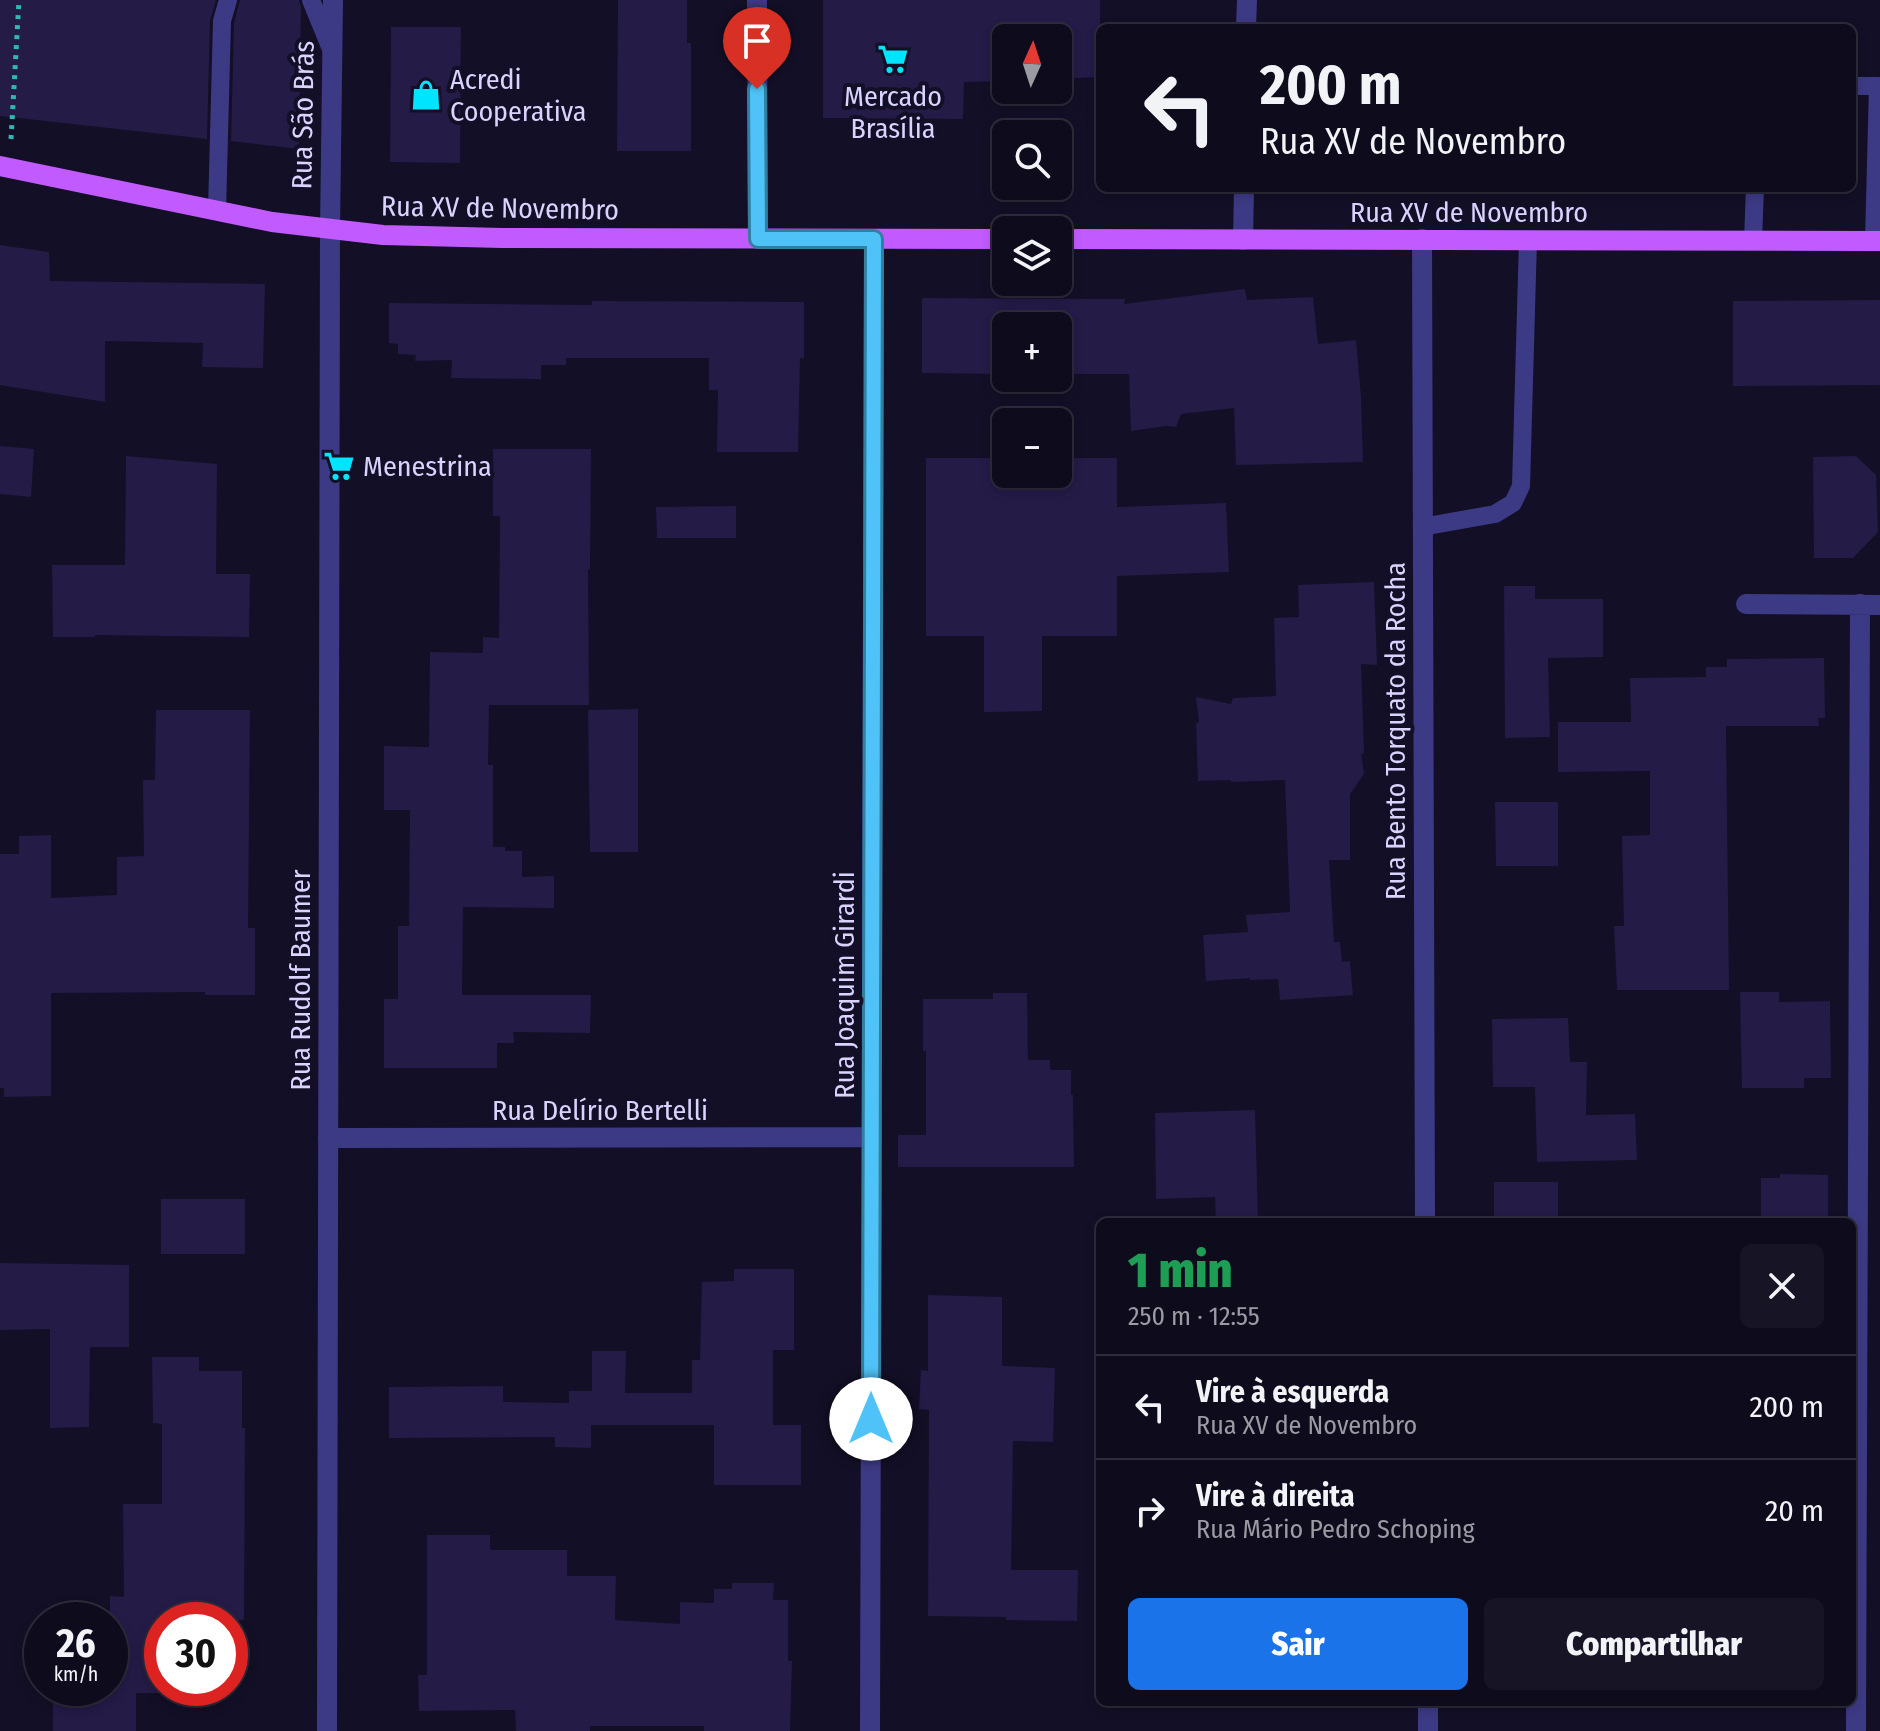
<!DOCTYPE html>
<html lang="pt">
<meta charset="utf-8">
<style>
:root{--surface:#0e0b1c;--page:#171425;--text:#f1f3f6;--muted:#9b9ba3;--line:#2e2b3b;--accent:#1a73e8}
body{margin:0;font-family:"Fira Sans Condensed",sans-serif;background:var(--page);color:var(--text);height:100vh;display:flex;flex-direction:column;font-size:30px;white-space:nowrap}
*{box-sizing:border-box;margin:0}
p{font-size:26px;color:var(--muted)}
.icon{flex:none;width:44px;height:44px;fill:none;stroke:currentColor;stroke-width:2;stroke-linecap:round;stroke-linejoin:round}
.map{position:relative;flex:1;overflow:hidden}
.sheet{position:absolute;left:1096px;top:1218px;width:760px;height:488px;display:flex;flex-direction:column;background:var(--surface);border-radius:12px;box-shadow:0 4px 12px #0003,0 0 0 2px var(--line)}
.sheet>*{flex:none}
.banner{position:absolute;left:1096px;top:24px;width:760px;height:168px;border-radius:12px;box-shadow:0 4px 12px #0003,0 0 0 2px var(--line);background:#0e0b1c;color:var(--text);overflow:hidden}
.needle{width:52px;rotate:3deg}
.buttons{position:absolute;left:992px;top:24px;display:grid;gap:16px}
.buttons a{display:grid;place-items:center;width:80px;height:80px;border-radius:12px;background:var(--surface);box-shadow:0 4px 12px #0003,0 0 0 2px var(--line);font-size:40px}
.speed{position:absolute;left:24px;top:1602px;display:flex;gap:16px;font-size:40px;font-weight:700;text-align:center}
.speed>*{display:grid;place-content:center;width:104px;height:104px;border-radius:50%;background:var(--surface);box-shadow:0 4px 12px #0003,0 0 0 2px var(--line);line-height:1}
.speed small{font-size:20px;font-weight:400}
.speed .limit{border:12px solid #d22;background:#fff;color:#111}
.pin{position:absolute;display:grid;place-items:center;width:68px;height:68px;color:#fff;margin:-82px -34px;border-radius:50% 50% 50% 0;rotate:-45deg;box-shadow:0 0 8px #0007}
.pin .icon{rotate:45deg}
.me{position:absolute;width:88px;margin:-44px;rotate:0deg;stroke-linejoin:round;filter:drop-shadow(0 0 6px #0008)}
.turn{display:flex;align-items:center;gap:28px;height:168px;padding:0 32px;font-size:36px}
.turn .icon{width:104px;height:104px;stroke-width:2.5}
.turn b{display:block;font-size:56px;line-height:68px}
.round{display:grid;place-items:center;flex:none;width:84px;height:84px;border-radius:12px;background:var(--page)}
.summary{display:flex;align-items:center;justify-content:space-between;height:136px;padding:0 32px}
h1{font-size:48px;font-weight:800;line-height:60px;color:#1e9e55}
.action{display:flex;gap:16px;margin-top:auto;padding:16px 32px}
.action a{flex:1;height:92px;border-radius:12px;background:var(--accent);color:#fff;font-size:32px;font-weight:800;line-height:92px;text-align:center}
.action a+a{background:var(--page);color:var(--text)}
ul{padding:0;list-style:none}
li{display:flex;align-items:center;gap:24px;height:104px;padding:0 32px;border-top:2px solid var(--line)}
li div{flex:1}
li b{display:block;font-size:30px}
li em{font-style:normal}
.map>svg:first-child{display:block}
.building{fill:#241b47}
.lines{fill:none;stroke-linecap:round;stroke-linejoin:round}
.path{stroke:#2fb8b0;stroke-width:5;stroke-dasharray:4 6;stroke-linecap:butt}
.service{stroke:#3d3a85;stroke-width:18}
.minor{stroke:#3d3a85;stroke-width:20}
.tertiary{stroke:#3d3a85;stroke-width:20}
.primary{stroke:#c25bff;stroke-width:20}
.route-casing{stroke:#337fa1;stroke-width:20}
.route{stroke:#4fc3f7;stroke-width:14}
.labels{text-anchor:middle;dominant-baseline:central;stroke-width:8;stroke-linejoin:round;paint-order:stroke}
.poi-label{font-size:28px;fill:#d9d4ff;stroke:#130f26;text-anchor:start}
.street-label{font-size:28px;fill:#d9d4ff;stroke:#130f26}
</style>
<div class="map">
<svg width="1880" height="1731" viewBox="0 0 1880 1731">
<rect width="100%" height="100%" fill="#130f26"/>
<path class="building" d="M 0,0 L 216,0 L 210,21 L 207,139 L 0,116 Z
M 240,0 L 299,0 L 301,7 L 299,149 L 231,141 L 234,23 Z
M 618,0 L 687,0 L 687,43 L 691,43 L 691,151 L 617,151 Z
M 823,0 L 1100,0 L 1100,77 L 1058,79 L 1058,38 L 1006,38 L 1006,81 L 964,82 L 963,119 L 823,118 Z
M 391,27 L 461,27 L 460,163 L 390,162 Z
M 0,245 L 49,252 L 50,281 L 265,284 L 263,368 L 202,367 L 203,343 L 105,341 L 105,402 L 0,385 Z
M 1245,289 L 1247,300 L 1313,297 L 1318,344 L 1356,340 L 1361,397 L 1363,462 L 1236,465 L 1234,408 L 1181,414 L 1176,427 L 1166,426 L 1131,431 L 1129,374 L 1058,374 L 1058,326 L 1006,326 L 1006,374 L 922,373 L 922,298 L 1125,299 L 1124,304 Z
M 1880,300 L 1880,385 L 1733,386 L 1733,301 Z
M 592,301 L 804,302 L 804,359 L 800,358 L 798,452 L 717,452 L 718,390 L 709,390 L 709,358 L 566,358 L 566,365 L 541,365 L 541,379 L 451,378 L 452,360 L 415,361 L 416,355 L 398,354 L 398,344 L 389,343 L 389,303 L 592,305 Z
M 0,446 L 34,449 L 31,497 L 0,494 Z
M 493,449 L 591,449 L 590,569 L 588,569 L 589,705 L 489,705 L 488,765 L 493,765 L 493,847 L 505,847 L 505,851 L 522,851 L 522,877 L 554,876 L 554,908 L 463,907 L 462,995 L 591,995 L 590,1033 L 513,1032 L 514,1043 L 497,1043 L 497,1068 L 384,1068 L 384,999 L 398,999 L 398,926 L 409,926 L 410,810 L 384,810 L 384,746 L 429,747 L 430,652 L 483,653 L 483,637 L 499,638 L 500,516 L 493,516 Z
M 126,456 L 217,464 L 216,574 L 250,574 L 249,637 L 95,635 L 95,637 L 53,637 L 52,565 L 125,565 Z
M 1856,456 L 1876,475 L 1878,532 L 1853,558 L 1814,558 L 1813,457 Z
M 926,458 L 1006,458 L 1006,474 L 1058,474 L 1058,458 L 1117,458 L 1117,507 L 1226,503 L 1229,572 L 1117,576 L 1117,636 L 1042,636 L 1042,711 L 984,712 L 984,636 L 926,636 Z
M 736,506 L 736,538 L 657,538 L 656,507 Z
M 1374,582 L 1377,665 L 1361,664 L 1364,753 L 1361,754 L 1364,774 L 1350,794 L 1350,860 L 1329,860 L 1334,942 L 1340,942 L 1342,962 L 1350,961 L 1353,995 L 1280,1000 L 1278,979 L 1250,980 L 1250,978 L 1206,981 L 1203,935 L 1248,932 L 1246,915 L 1290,912 L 1285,780 L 1232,782 L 1230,780 L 1198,781 L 1196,724 L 1199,722 L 1196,697 L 1231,704 L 1233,698 L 1276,696 L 1274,618 L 1299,617 L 1298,585 Z
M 1504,586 L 1535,586 L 1535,599 L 1603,599 L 1603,657 L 1548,658 L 1550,737 L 1505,738 Z
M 1824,658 L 1825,718 L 1818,718 L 1819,726 L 1726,726 L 1729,990 L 1617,990 L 1614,926 L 1624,926 L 1622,836 L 1650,835 L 1650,771 L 1558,772 L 1558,722 L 1631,722 L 1630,678 L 1706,677 L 1706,667 L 1727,667 L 1727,659 Z
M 638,709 L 638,852 L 590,852 L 588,710 Z
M 156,710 L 250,710 L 248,928 L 255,928 L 255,995 L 205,995 L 205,992 L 51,993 L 51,1096 L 4,1097 L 4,1088 L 0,1088 L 0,854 L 19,854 L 19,836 L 51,835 L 51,898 L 117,895 L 117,857 L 144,856 L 143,780 L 155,780 Z
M 1495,802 L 1558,802 L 1558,866 L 1496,866 Z
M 1740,992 L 1779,992 L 1779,1002 L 1830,1001 L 1831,1078 L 1804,1078 L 1804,1088 L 1742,1088 Z
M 993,993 L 1027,993 L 1028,1060 L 1050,1060 L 1050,1070 L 1071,1070 L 1071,1095 L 1073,1095 L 1074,1167 L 898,1167 L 898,1135 L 926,1135 L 926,1051 L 923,1051 L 923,999 L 993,999 Z
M 1568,1018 L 1570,1062 L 1587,1062 L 1586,1115 L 1635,1114 L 1637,1160 L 1537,1162 L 1535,1087 L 1493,1087 L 1492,1019 Z
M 1255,1110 L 1258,1222 L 1216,1222 L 1215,1197 L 1156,1199 L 1155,1113 Z
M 1780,1174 L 1828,1175 L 1828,1222 L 1761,1222 L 1761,1178 L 1780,1178 Z
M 1494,1182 L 1558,1182 L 1558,1222 L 1494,1222 Z
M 161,1199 L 245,1199 L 245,1254 L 161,1254 Z
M 0,1263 L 129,1265 L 129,1347 L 90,1347 L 89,1427 L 50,1428 L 50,1329 L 0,1330 Z
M 734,1269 L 794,1269 L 794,1350 L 773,1350 L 773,1425 L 801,1425 L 801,1485 L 714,1485 L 714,1425 L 591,1425 L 591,1448 L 555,1447 L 555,1437 L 389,1438 L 389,1387 L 503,1386 L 503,1402 L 569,1403 L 569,1391 L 592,1391 L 592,1351 L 626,1351 L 625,1393 L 692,1393 L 692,1360 L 700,1360 L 702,1282 L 734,1281 Z
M 928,1295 L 1002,1297 L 1002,1366 L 1055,1368 L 1053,1442 L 1013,1441 L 1011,1570 L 1078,1570 L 1077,1621 L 1006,1620 L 1006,1617 L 928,1616 L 929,1410 L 919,1409 L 921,1370 L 928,1371 Z
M 152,1357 L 199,1357 L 199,1371 L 242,1371 L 242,1428 L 245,1428 L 244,1620 L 162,1620 L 162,1693 L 136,1693 L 136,1731 L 53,1731 L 53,1688 L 110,1688 L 110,1596 L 124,1597 L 123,1504 L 162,1504 L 162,1424 L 153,1423 Z
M 427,1535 L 490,1535 L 490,1550 L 567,1550 L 567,1576 L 616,1576 L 615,1620 L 680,1624 L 680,1602 L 714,1603 L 714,1589 L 732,1589 L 732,1583 L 774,1583 L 773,1600 L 788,1600 L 788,1661 L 792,1661 L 790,1731 L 704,1731 L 704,1726 L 590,1726 L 590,1731 L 516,1731 L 515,1710 L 419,1711 L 418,1675 L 427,1675 Z"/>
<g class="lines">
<path class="path" d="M 11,139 L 19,0"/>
<path class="service" d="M 311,0 L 331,49
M 1852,86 L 1878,86 L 1874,241
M 217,211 L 222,21 L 228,0
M 1753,240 L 1755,188
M 1422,527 L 1495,514 L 1513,503 L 1521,486 L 1528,240"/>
<path class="minor" d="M 757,0 L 758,239
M 1246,28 L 1247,0
M 1243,240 L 1244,188
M 1746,604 L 1880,605
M 328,1138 L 872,1137
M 870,1731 L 874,239
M 1856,1731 L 1860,604"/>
<path class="tertiary" d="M 1422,239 L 1425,1222
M 1428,1702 L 1428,1731
M 327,1731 L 330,230 L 333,0"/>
<path class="primary" d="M 0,166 L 272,222 L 383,235 L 502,238 L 1006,239
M 1058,239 L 1880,241"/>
</g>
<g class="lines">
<g class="route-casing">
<path id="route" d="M 757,89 L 758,239 L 874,239 L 871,1419"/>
</g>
<use href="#route" class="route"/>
</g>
<defs>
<g id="supermarket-bare" transform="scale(2.4)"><path d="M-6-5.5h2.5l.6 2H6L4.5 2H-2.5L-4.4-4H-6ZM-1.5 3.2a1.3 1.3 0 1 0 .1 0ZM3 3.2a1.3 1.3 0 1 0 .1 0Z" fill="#00e5ff" stroke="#130f26" stroke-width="2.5" paint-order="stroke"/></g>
<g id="shop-bare" transform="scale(2.4)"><path d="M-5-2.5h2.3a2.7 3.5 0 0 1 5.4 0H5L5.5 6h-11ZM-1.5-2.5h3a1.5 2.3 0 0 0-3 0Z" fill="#00e5ff" stroke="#130f26" stroke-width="2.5" paint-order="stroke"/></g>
</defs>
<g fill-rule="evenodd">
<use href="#supermarket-bare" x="893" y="59"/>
<use href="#shop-bare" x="426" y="95"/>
<use href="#supermarket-bare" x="339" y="466"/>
</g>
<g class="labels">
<g class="poi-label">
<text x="450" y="79">Acredi<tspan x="450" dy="32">Cooperativa</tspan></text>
<text x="893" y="96" text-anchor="middle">Mercado<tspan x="893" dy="32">Brasília</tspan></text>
<text x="363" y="466">Menestrina</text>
</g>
<g class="street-label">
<text transform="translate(303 115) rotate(-89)">Rua São Brás</text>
<text transform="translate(500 208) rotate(1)">Rua XV de Novembro</text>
<text x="1469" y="212">Rua XV de Novembro</text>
<text transform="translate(1395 731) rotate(-90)">Rua Bento Torquato da Rocha</text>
<text transform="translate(300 980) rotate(-90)">Rua Rudolf Baumer</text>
<text transform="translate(844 985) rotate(-90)">Rua Joaquim Girardi</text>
<text x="600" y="1110">Rua Delírio Bertelli</text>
</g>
</g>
</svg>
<div class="buttons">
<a><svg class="needle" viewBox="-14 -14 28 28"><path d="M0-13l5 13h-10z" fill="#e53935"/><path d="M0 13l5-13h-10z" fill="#9b9ba3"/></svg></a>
<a><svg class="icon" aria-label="search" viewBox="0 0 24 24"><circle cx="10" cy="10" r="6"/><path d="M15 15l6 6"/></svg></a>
<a><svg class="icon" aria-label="layers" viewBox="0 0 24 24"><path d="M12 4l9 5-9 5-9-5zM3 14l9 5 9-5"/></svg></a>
<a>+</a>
<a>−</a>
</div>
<div class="speed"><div>26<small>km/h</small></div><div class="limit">30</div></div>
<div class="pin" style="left:757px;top:89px;background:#d93025"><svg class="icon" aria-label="arrive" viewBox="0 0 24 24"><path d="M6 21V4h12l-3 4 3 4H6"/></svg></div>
<svg class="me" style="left:871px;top:1419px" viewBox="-20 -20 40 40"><circle r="19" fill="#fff"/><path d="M0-13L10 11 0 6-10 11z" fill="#4fc3f7"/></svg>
<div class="banner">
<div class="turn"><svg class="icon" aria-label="left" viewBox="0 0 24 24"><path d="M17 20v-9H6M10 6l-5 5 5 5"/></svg><div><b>200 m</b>Rua XV de Novembro</div></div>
</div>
<section class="sheet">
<div class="summary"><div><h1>1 min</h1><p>250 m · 12:55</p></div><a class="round"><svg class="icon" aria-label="close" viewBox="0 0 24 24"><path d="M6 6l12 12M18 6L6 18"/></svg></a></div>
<ul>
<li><svg class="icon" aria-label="left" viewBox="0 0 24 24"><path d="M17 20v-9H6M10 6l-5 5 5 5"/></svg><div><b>Vire à esquerda</b><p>Rua XV de Novembro</p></div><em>200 m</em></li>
<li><svg class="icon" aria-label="right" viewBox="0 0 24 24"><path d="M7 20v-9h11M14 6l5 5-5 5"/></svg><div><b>Vire à direita</b><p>Rua Mário Pedro Schoping</p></div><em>20 m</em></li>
</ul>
<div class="action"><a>Sair</a><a>Compartilhar</a></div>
</section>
</div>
